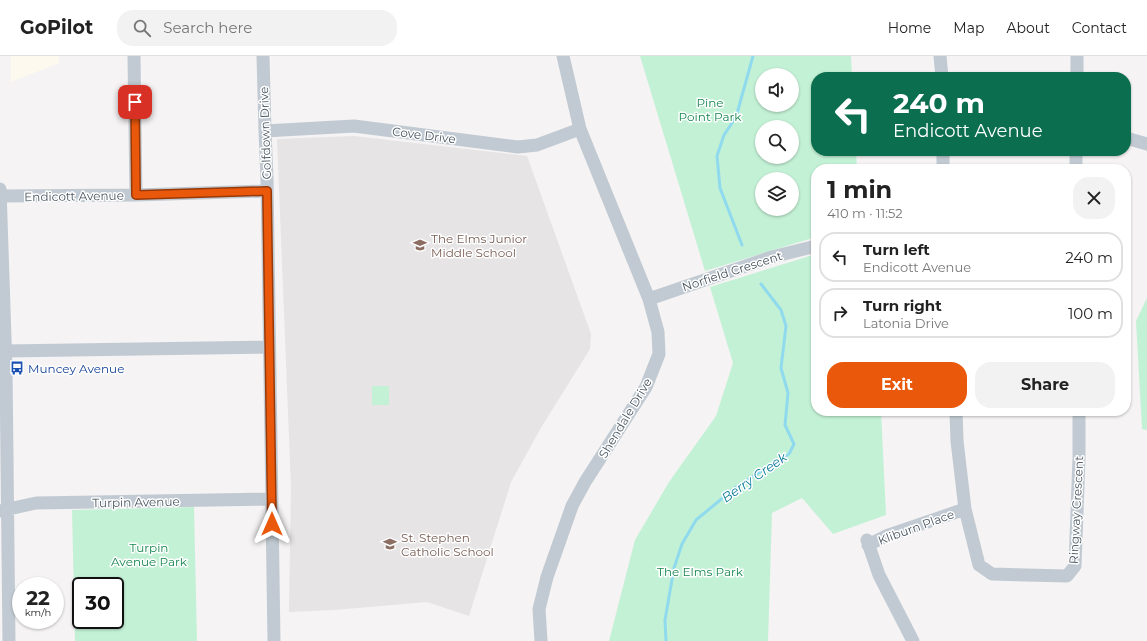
<!DOCTYPE html>
<meta charset="utf-8">
<style>
:root{--surface:#fff;--page:#f2f2f2;--text:#222;--muted:#767676;--line:#e0e0e0;--accent:#ea580c}
body{margin:0;font-family:Montserrat,sans-serif;background:var(--page);color:var(--text);height:100vh;display:flex;flex-direction:column;font-size:15px;white-space:nowrap}
*{box-sizing:border-box;margin:0}
p{font-size:13px;color:var(--muted)}
.icon{flex:none;width:22px;height:22px;fill:none;stroke:currentColor;stroke-width:2;stroke-linecap:round;stroke-linejoin:round}
.map{position:relative;flex:1;overflow:hidden}
.panel{position:absolute;left:811px;top:108px;width:320px;height:252px;display:flex;flex-direction:column;background:var(--surface);border-radius:16px;box-shadow:0 1px 3px #0004}
.panel>*{flex:none}
.banner{position:absolute;left:811px;top:16px;width:320px;height:84px;border-radius:16px;box-shadow:0 1px 3px #0004;background:#0b6e4f;color:#fff;overflow:hidden}
.tools{position:absolute;left:755px;top:12px;display:grid;gap:8px}
.tools a{display:grid;place-items:center;width:44px;height:44px;border-radius:50%;background:var(--surface);box-shadow:0 1px 3px #0004;font-size:20px}
.speed{position:absolute;left:12px;top:521px;display:flex;gap:8px;font-size:20px;font-weight:700;text-align:center}
.speed>*{display:grid;place-content:center;width:52px;height:52px;border-radius:50%;background:var(--surface);box-shadow:0 1px 3px #0004;line-height:1}
.speed small{font-size:10px;font-weight:400}
.speed .limit{border:2px solid #111;border-radius:6px;background:#fff;color:#111}
.pin{position:absolute;display:grid;place-items:center;width:34px;height:34px;color:#fff;margin:-17px;border-radius:8px;box-shadow:0 2px 6px #0006}
.me{position:absolute;width:44px;margin:-22px;rotate:0deg;stroke-linejoin:round;filter:drop-shadow(0 0 3px #0008)}
.turn{display:flex;align-items:center;gap:14px;height:84px;padding:0 16px;font-size:18px}
.turn .icon{width:52px;height:52px;stroke-width:2.5}
.turn b{display:block;font-size:28px;line-height:34px}
.round{display:grid;place-items:center;flex:none;width:42px;height:42px;border-radius:16px;background:var(--page)}
.overview{display:flex;align-items:center;justify-content:space-between;height:68px;padding:0 16px}
h1{font-size:24px;font-weight:700;line-height:30px}
.action{display:flex;gap:8px;margin-top:auto;padding:8px 16px}
.action a{flex:1;height:46px;border-radius:16px;background:var(--accent);color:#fff;font-size:16px;font-weight:700;line-height:46px;text-align:center}
.action a+a{background:var(--page);color:var(--text)}
ul{padding:0;list-style:none}
li{display:flex;align-items:center;gap:12px;height:50px;margin:0 8px 6px;padding:0 8px;border:2px solid var(--line);border-radius:16px}
li div{flex:1}
li b{display:block;font-size:15px}
li em{font-style:normal}
header{display:flex;align-items:center;gap:24px;box-sizing:border-box;height:56px;padding:0 20px;background:var(--surface);border-bottom:1px solid var(--line)}
header strong{font-size:19px}
nav{display:flex;gap:22px;margin-inline-start:auto;font-size:14px}
.search{width:280px;height:36px;background:var(--page);display:flex;align-items:center;gap:10px;box-sizing:border-box;padding:0 14px;border-radius:16px;color:var(--muted);font-size:15px}
.map>svg:first-child{display:block}
.commercial{fill:#fdf9ef}
.education{fill:#e6e4e5}
.green{fill:#c3f1d5;fill-rule:evenodd}
.lines{fill:none;stroke-linecap:round;stroke-linejoin:round}
.stream{stroke:#90daee;stroke-width:3}
.minor{stroke:#c1cad2;stroke-width:13}
.route-casing{stroke:#983908;stroke-width:10}
.route{stroke:#ea580c;stroke-width:7}
.labels{text-anchor:middle;dominant-baseline:central;stroke-width:3;stroke-linejoin:round;paint-order:stroke}
.park-label{font-size:12px;fill:#17864f;stroke:#fff}
.street-label{font-size:12px;fill:#4a5661;stroke:#fff}
.education-label{font-size:12px;fill:#785e54;stroke:#fff;text-anchor:start}
.transit-label{font-size:12px;fill:#164399;stroke:#fff;text-anchor:start}
.water-label{font-size:13px;font-style:italic;fill:#0c7c9b;stroke:#fff}
</style>
<header>
<strong>GoPilot</strong>
<div class="search"><svg class="icon" aria-label="search" viewBox="0 0 24 24"><circle cx="10" cy="10" r="6"/><path d="M15 15l6 6"/></svg>Search here</div>
<nav><a>Home</a><a>Map</a><a>About</a><a>Contact</a></nav>
</header>
<div class="map">
<svg width="1147" height="585" viewBox="0 0 1147 585">
<rect width="100%" height="100%" fill="#f5f3f3"/>
<path class="commercial" d="M 11,0 L 59,0 L 59,7 L 11,26 Z"/>
<path class="education" d="M 354,80 L 527,100 L 591,278 L 590,293 L 542,370 L 511,426 L 469,560 L 427,546 L 334,554 L 289,556 L 291,431 L 277,83 Z"/>
<path class="green" d="M 640,0 L 851,0 L 852,21 L 816,21 L 816,95 L 856,95 L 857,113 L 816,113 L 816,181 L 705,215 ZM 762,19 L 792,19 L 792,49 L 762,49 ZM 762,71 L 792,71 L 792,101 L 762,101 ZM 762,123 L 792,123 L 792,153 L 762,153 Z
M 816,198 L 816,355 L 881,355 L 886,459 L 833,478 L 802,442 L 772,457 L 768,585 L 609,585 L 635,484 L 669,426 L 716,360 L 733,307 L 710,231 Z
M 1147,242 L 1147,374 L 1142,373 L 1136,265 Z
M 372,330 L 389,330 L 389,349 L 372,349 Z
M 194,451 L 197,585 L 75,585 L 72,454 ZM 81,530 L 115,530 L 115,564 L 81,564 Z"/>
<g class="lines">
<path class="stream" d="M 742,189 L 720,132 L 717,100 L 724,79 L 736,61 L 753,0
M 666,585 L 665,564 L 674,512 L 682,488 L 696,464 L 736,431 L 789,398 L 794,388 L 785,369 L 788,337 L 781,312 L 786,270 L 781,254 L 761,228"/>
<path class="minor" d="M 134,0 L 136,139
M 263,0 L 265,75 L 267,123 L 274,585
M 940,0 L 942,21
M 1077,21 L 1077,0
M 265,75 L 354,70 L 518,91 L 537,89 L 580,73
M 1126,82 L 1147,88
M 943,113 L 943,95
M 1076,113 L 1076,95
M 0,133 L 6,312 L 9,585
M 0,140 L 136,139 L 267,135
M 649,243 L 772,201 L 816,190
M 5,295 L 269,291
M 956,355 L 957,385 L 965,453 L 979,509 L 992,518 L 1067,520 L 1075,510 L 1079,402 L 1079,355
M 0,455 L 36,447 L 272,443
M 867,484 L 879,519 L 913,585
M 868,489 L 886,480 L 965,453
M 541,585 L 539,553 L 547,521 L 572,450 L 585,426 L 646,331 L 659,298 L 658,276 L 649,243 L 580,73 L 563,0"/>
</g>
<g class="lines">
<g class="route-casing">
<path id="route" d="M 135,46 L 136,139 L 267,135 L 272,468"/>
</g>
<use href="#route" class="route"/>
</g>
<defs>
<g id="school-bare" transform="scale(1.08)"><path d="M0-5L7-2L0 1L-7-2ZM-4 1L0 2.5L4 1V4Q0 6-4 4Z" fill="#8d6e63" stroke="#fff" stroke-width="2.5" paint-order="stroke"/></g>
<g id="bus-bare" transform="scale(1.08)"><path d="M-5-6H5V4H4V6H2V4H-2V6H-4V4H-5ZM-3.5-4V0h7V-4ZM-3.5 1.2v1.5H-2V1.2ZM2 1.2v1.5H3.5V1.2Z" fill="#1a4fb4" stroke="#fff" stroke-width="2.5" paint-order="stroke"/></g>
</defs>
<g fill-rule="evenodd">
<use href="#school-bare" x="420" y="189"/>
<use href="#bus-bare" x="17" y="312"/>
<use href="#school-bare" x="390" y="488"/>
</g>
<g class="labels">
<g class="park-label">
<text x="710" y="46">Pine<tspan x="710" dy="14">Point Park</tspan></text>
<text x="149" y="491">Turpin<tspan x="149" dy="14">Avenue Park</tspan></text>
<text x="700" y="515">The Elms Park</text>
</g>
<g class="street-label">
<text transform="translate(265 77) rotate(-92)">Golfdown Drive</text>
<text transform="translate(424 79) rotate(7)">Cove Drive</text>
<text transform="translate(74 140) rotate(-1)">Endicott Avenue</text>
<text transform="translate(732 215) rotate(-18)">Norfield Crescent</text>
<text transform="translate(625 362) rotate(-59)">Shendale Drive</text>
<text transform="translate(136 446) rotate(-1)">Turpin Avenue</text>
<text transform="translate(1076 454) rotate(-87)">Ringway Crescent</text>
<text transform="translate(916 471) rotate(-20)">Kliburn Place</text>
</g>
<g class="education-label">
<text x="431" y="182">The Elms Junior<tspan x="431" dy="14">Middle School</tspan></text>
<text x="401" y="481">St. Stephen<tspan x="401" dy="14">Catholic School</tspan></text>
</g>
<g class="transit-label">
<text x="28" y="312">Muncey Avenue</text>
</g>
<g class="water-label">
<text transform="translate(754 421) rotate(-35)">Berry Creek</text>
</g>
</g>
</svg>
<div class="tools">
<a><svg class="icon" aria-label="sound" viewBox="0 0 24 24"><path d="M4 9h4l5-4v14l-5-4H4zM17 9q2 3 0 6"/></svg></a>
<a><svg class="icon" aria-label="search" viewBox="0 0 24 24"><circle cx="10" cy="10" r="6"/><path d="M15 15l6 6"/></svg></a>
<a><svg class="icon" aria-label="layers" viewBox="0 0 24 24"><path d="M12 4l9 5-9 5-9-5zM3 14l9 5 9-5"/></svg></a>
</div>
<div class="speed"><div>22<small>km/h</small></div><div class="limit">30</div></div>
<div class="pin" style="left:135px;top:46px;background:#d93025"><svg class="icon" aria-label="arrive" viewBox="0 0 24 24"><path d="M6 21V4h12l-3 4 3 4H6"/></svg></div>
<svg class="me" style="left:272px;top:468px" viewBox="-20 -20 40 40"><path d="M0-17L14 15 0 8-14 15z" fill="#ea580c" stroke="#fff" stroke-width="4"/></svg>
<div class="banner">
<div class="turn"><svg class="icon" aria-label="left" viewBox="0 0 24 24"><path d="M17 20v-9H6M10 6l-5 5 5 5"/></svg><div><b>240 m</b>Endicott Avenue</div></div>
</div>
<section class="panel">
<div class="overview"><div><h1>1 min</h1><p>410 m · 11:52</p></div><a class="round"><svg class="icon" aria-label="close" viewBox="0 0 24 24"><path d="M6 6l12 12M18 6L6 18"/></svg></a></div>
<ul>
<li><svg class="icon" aria-label="left" viewBox="0 0 24 24"><path d="M17 20v-9H6M10 6l-5 5 5 5"/></svg><div><b>Turn left</b><p>Endicott Avenue</p></div><em>240 m</em></li>
<li><svg class="icon" aria-label="right" viewBox="0 0 24 24"><path d="M7 20v-9h11M14 6l5 5-5 5"/></svg><div><b>Turn right</b><p>Latonia Drive</p></div><em>100 m</em></li>
</ul>
<div class="action"><a>Exit</a><a>Share</a></div>
</section>
</div>
